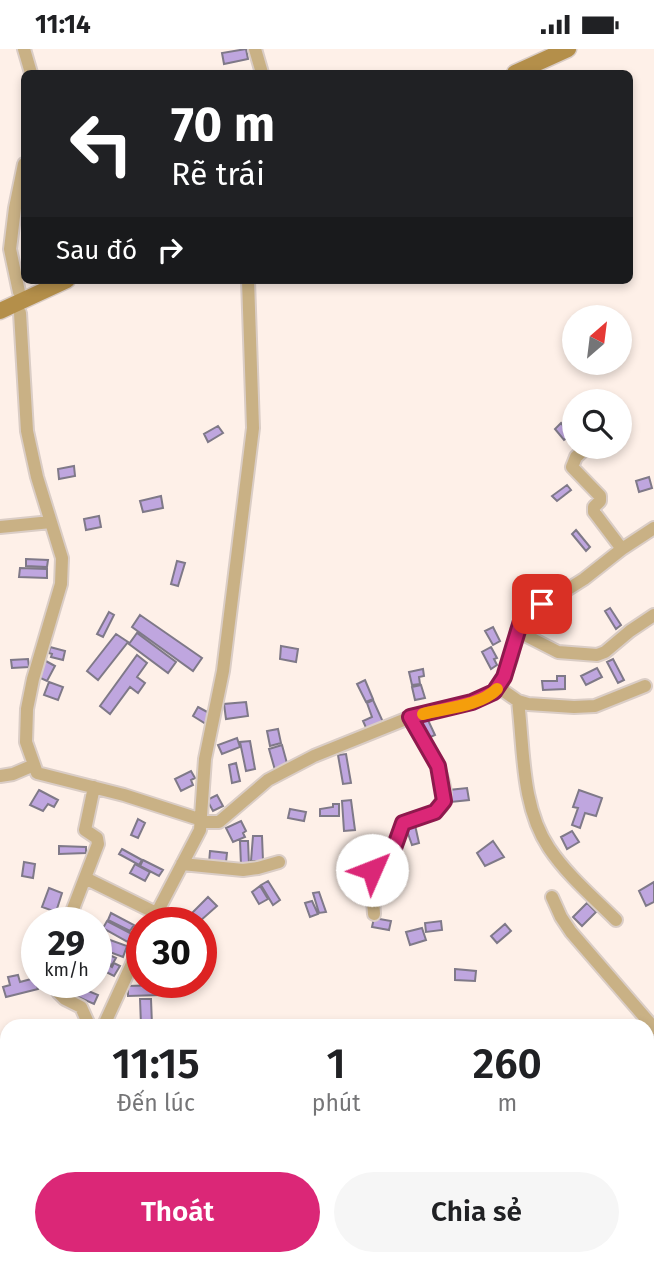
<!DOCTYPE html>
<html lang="vi">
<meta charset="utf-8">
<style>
:root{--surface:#fff;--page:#f6f6f6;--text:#202124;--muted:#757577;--accent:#db2777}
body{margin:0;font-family:"Fira Sans",sans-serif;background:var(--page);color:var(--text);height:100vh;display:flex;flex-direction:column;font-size:26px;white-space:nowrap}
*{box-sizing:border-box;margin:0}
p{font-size:23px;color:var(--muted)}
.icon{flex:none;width:38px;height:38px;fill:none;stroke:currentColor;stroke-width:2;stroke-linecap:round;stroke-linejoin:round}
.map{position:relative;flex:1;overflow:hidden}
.drawer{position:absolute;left:0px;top:970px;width:654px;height:247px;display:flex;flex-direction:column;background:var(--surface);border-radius:21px 21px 0 0;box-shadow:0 4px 10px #0003}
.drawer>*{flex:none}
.hud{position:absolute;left:21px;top:21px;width:612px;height:214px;border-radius:10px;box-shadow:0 4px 10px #0003;background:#202124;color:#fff;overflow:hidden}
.needle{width:46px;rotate:28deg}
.controls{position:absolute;left:562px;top:256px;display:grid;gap:14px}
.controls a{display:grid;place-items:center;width:70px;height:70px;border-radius:50%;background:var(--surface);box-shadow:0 4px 10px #0003;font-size:35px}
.speed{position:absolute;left:21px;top:858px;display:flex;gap:14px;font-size:35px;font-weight:700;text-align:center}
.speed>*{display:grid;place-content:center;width:91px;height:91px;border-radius:50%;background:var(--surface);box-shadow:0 4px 10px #0003;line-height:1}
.speed small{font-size:18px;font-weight:400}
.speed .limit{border:10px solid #d22;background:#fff;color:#111}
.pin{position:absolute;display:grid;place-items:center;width:60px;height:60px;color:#fff;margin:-30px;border-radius:14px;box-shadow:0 4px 10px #0006}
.me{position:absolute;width:77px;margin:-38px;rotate:46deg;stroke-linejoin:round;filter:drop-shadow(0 0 5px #0008)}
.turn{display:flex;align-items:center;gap:24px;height:147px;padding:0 35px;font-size:32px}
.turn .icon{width:91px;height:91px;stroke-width:2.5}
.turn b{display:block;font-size:49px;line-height:60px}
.then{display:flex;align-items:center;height:66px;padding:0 35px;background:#0003;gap:14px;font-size:26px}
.eta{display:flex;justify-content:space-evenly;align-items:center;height:119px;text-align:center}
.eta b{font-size:42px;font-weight:600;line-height:49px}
.action{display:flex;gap:14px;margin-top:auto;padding:14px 35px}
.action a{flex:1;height:80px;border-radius:42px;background:var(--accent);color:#fff;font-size:28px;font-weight:600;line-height:80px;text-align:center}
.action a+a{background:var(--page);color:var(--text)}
.status{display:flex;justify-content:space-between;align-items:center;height:49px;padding:0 35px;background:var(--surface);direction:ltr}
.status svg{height:19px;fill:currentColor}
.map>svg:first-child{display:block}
.building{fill:#bfa6df;stroke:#7f7988;stroke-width:2}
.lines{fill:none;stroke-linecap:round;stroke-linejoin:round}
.minor-casing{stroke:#dacdc6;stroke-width:16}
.secondary-casing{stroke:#dacdc6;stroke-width:19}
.minor{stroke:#c9b185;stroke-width:12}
.secondary{stroke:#b48f4a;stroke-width:16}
.route-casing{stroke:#8e194d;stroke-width:18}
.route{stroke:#db2777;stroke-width:12}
.slow{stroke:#f59e0b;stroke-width:12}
</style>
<div class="status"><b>11:14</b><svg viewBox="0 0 49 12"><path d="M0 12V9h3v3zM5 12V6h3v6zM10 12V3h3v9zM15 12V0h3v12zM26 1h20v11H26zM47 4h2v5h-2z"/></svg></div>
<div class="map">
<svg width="654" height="1216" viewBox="0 0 654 1216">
<rect width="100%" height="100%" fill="#fef0e8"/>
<path class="building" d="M 246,0 L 248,10 L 224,15 L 222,4 Z
M 561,374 L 571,386 L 564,391 L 555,380 Z
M 218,377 L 223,384 L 208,393 L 204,385 Z
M 74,417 L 75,427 L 59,430 L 58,420 Z
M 649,428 L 652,439 L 639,443 L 636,432 Z
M 567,436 L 571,441 L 557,452 L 552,447 Z
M 161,447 L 163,459 L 143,463 L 140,452 Z
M 99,467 L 101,478 L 86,481 L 84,470 Z
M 576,481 L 590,498 L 586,502 L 572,485 Z
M 26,510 L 48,511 L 47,518 L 26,517 Z
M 177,512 L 185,514 L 178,537 L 171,535 Z
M 20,519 L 47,520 L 47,529 L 19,528 Z
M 610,559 L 621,576 L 616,580 L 605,562 Z
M 563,560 L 567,569 L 553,576 L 549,568 Z
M 109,563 L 114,566 L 103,588 L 97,585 Z
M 140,566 L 202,609 L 193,622 L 132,578 Z
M 493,578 L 500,592 L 493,596 L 485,582 Z
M 137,584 L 176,613 L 168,624 L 129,595 Z
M 116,585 L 128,593 L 98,631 L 87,622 Z
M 281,597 L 298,600 L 296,613 L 280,610 Z
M 50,598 L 65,602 L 63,611 L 51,608 L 52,605 L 49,604 Z
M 491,598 L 497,609 L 494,610 L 497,616 L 491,620 L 482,603 Z
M 137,606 L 147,614 L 137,628 L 145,634 L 138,644 L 130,638 L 110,665 L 100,657 Z
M 28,610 L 29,618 L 12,619 L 11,611 Z
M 613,610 L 624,631 L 618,634 L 607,613 Z
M 44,611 L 55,617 L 47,632 L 36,627 Z
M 597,619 L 602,628 L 586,636 L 581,627 Z
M 423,620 L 424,627 L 419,628 L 420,635 L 412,636 L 409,623 Z
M 557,627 L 565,627 L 565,640 L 543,641 L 542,632 L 557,632 Z
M 365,631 L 373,650 L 366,653 L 357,635 Z
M 49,633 L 63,638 L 58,651 L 44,646 Z
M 421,636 L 425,649 L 415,651 L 412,638 Z
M 373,651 L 383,673 L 367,681 L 363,672 L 372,668 L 367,654 Z
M 246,653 L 248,667 L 226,670 L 224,655 Z
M 198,658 L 211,665 L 206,675 L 193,667 Z
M 427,669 L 435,686 L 426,690 L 418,674 Z
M 278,680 L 281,694 L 270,697 L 267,682 Z
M 237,689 L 240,698 L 222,705 L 218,696 Z
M 250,692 L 255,720 L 246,722 L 240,693 Z
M 282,696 L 288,718 L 275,721 L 269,700 Z
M 346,705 L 351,734 L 343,735 L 338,706 Z
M 236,714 L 240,732 L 232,734 L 229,716 Z
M 191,722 L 195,729 L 191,731 L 193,736 L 181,742 L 175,730 Z
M 467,739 L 469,751 L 451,753 L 449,741 Z
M 39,741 L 58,751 L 54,758 L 48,755 L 43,762 L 30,756 Z
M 579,741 L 602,749 L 596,767 L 585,764 L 580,779 L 572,776 L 578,759 L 573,758 Z
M 217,746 L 223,757 L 213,762 L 207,751 Z
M 351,751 L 355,781 L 344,782 L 342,752 Z
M 333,755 L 339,755 L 339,767 L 320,767 L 320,760 L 333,758 Z
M 290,760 L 306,763 L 304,772 L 288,769 Z
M 138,770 L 145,774 L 138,789 L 131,786 Z
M 241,772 L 246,782 L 243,784 L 245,788 L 233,793 L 226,779 Z
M 415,776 L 419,794 L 412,796 L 406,779 Z
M 572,782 L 579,793 L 567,800 L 561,788 Z
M 253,787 L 262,787 L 263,812 L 251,812 Z
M 240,792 L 248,792 L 249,816 L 241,816 Z
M 493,792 L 504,808 L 485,817 L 477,804 Z
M 59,797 L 86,798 L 86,804 L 59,805 Z
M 122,800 L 142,811 L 139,816 L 119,805 Z
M 210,802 L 227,804 L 226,813 L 209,814 Z
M 143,811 L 163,821 L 159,827 L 140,817 Z
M 24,813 L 35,815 L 33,829 L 22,827 Z
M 135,815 L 150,823 L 145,832 L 130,824 Z
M 268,832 L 280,851 L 273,856 L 261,836 Z
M 654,833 L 654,853 L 646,857 L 639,842 Z
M 260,837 L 268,850 L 259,855 L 252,843 Z
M 49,839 L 62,844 L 56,863 L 42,858 Z
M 319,843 L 326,863 L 319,864 L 313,844 Z
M 208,848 L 217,857 L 199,873 L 191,865 Z
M 312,852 L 318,865 L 310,868 L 305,854 Z
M 587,854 L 596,863 L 582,877 L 573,868 Z
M 111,864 L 134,876 L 130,882 L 108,871 Z
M 374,869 L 391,872 L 389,881 L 372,878 Z
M 107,872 L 132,885 L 128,893 L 103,879 Z
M 441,872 L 442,881 L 426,883 L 425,874 Z
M 505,875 L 511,882 L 497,894 L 491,887 Z
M 422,879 L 426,891 L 410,896 L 406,883 Z
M 99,887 L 127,897 L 123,908 L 96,898 Z
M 96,900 L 116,909 L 112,916 L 96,908 Z
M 105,914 L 112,918 L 114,914 L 120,917 L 114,927 L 102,921 Z
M 455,920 L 476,922 L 475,932 L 455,931 Z
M 18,926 L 20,933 L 35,929 L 38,940 L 6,948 L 3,938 L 10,936 L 8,928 Z
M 53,933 L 67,933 L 98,946 L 94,955 L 51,936 Z
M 161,936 L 161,946 L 128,947 L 128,937 Z
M 140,950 L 151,950 L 152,976 L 141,976 Z"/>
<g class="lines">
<g class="minor-casing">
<path id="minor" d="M 24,0 L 31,24
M 255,0 L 262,24
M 19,243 L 10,200 L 15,159 L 24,115
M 20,264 L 27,382 L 37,428 L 62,509 L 61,535 L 33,630 L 27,660 L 26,693 L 37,724 L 124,746 L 208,773 L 219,773 L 268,731 L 314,707 L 416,666 L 472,653 L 494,643 L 504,628 L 511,610 L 517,582 L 527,566 L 584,530 L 622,500 L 654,479
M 588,397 L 576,408 L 572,418 L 600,447 L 600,452 L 594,458 L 594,463 L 622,500
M 0,478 L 51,473
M 517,582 L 558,603 L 597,606 L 605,603 L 630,582 L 654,566
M 498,638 L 518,652 L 528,655 L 574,658 L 595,657 L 645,637
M 518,652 C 524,701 521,757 549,799 C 567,826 593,848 616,871
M 0,727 L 13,725 L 34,716
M 182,815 L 243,821 L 258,819 L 279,813
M 85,829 L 156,864
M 552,848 L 561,868 L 571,883 L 654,979
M 374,865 L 371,822 L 374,813 L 393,802 L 403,774 C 413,767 430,768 439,760 C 460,743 419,685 409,669
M 68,873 L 98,795 L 97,789 L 85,781 L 94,738
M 152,873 L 200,781 L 205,710 L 223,622 L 253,379 L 248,231
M 58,933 L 58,943 L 65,950 L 81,958 L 89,976
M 104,976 L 142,893
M 648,1099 L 654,1095
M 648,1112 L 654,1120
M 162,1209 L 166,1216
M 602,1209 L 607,1216"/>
</g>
<g class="secondary-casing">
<path id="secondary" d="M 515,24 L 568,0
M 0,262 L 67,231"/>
</g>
<use href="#minor" class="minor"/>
<use href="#secondary" class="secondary"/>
</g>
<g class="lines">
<g class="route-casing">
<path id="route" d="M 372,821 L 376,810 L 393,802 L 403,774 L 435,763 L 444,752 L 438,717 L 410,668 L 472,653 L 494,643 L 504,628 L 521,572 L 542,555"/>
</g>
<use href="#route" class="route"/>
<path class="slow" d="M 423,665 C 446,659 480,657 497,640"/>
</g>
</svg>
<div class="controls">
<a><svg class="needle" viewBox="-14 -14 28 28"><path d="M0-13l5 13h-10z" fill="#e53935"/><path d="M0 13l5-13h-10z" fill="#757577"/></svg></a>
<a><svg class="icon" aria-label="search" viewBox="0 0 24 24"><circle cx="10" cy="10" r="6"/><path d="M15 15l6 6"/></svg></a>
</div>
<div class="speed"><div>29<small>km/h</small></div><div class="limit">30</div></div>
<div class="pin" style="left:542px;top:555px;background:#d93025"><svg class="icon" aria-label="arrive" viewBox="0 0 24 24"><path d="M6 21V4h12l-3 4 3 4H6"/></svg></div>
<svg class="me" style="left:372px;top:821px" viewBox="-20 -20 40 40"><circle r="19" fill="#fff"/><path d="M0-13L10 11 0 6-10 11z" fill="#db2777"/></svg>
<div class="hud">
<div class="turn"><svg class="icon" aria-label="left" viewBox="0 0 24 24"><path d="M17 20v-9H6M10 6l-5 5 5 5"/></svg><div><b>70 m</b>Rẽ trái</div></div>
<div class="then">Sau đó<svg class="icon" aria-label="right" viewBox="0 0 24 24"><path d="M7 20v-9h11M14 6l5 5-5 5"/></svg></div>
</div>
<section class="drawer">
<div class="eta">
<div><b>11:15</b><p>Đến lúc</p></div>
<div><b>1</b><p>phút</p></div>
<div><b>260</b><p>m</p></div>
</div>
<div class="action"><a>Thoát</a><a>Chia sẻ</a></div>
</section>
</div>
